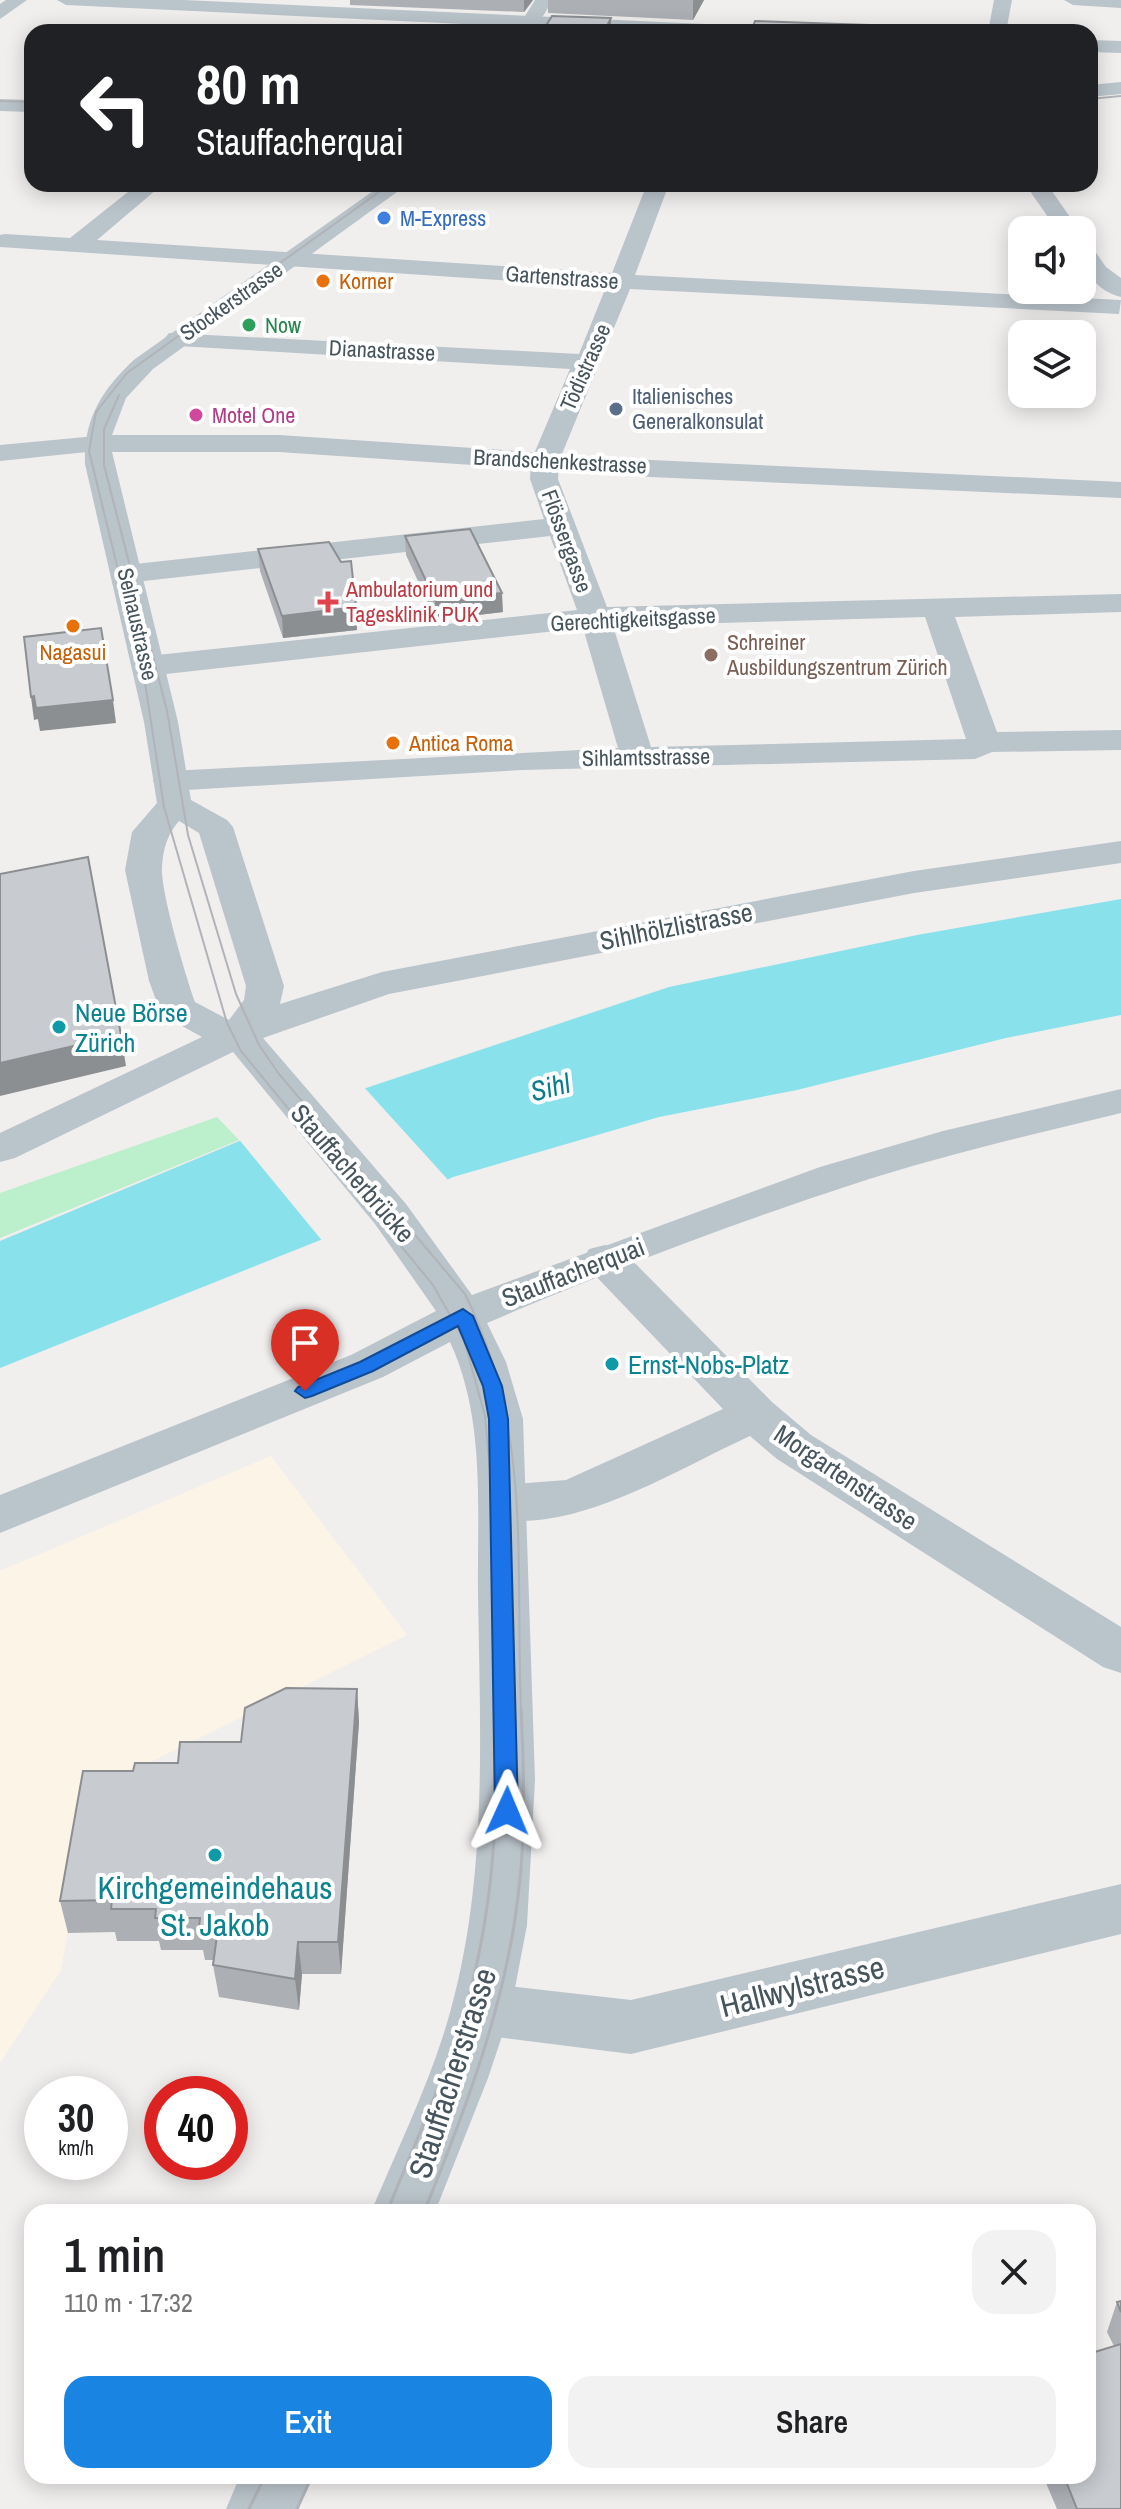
<!DOCTYPE html>
<meta charset="utf-8">
<style>
:root{--surface:#fff;--page:#f2f2f2;--text:#202124;--muted:#757577;--accent:#1984e1}
body{margin:0;font-family:"Archivo Narrow",sans-serif;background:var(--page);color:var(--text);height:100vh;display:flex;flex-direction:column;font-size:30px;white-space:nowrap}
*{box-sizing:border-box;margin:0}
p{font-size:26px;color:var(--muted)}
.icon{flex:none;width:44px;height:44px;fill:none;stroke:currentColor;stroke-width:2;stroke-linecap:round;stroke-linejoin:round}
.map{position:relative;flex:1;overflow:hidden}
.details{position:absolute;left:24px;top:2204px;width:1072px;height:280px;display:flex;flex-direction:column;background:var(--surface);border-radius:24px;box-shadow:0 4px 20px #0003}
.details>*{flex:none}
.guide{position:absolute;left:24px;top:24px;width:1074px;height:168px;border-radius:24px;box-shadow:0 4px 20px #0003;background:#202124;color:#fff;overflow:hidden}
.buttons{position:absolute;left:1008px;top:216px;display:grid;gap:16px}
.buttons a{display:grid;place-items:center;width:88px;height:88px;border-radius:16px;background:var(--surface);box-shadow:0 4px 20px #0003;font-size:40px}
.speed{position:absolute;left:24px;top:2076px;display:flex;gap:16px;font-size:40px;font-weight:700;text-align:center}
.speed>*{display:grid;place-content:center;width:104px;height:104px;border-radius:50%;background:var(--surface);box-shadow:0 4px 20px #0003;line-height:1}
.speed small{font-size:20px;font-weight:400}
.speed .limit{border:12px solid #d22;background:#fff;color:#111}
.pin{position:absolute;display:grid;place-items:center;width:68px;height:68px;color:#fff;margin:-82px -34px;border-radius:50% 50% 50% 0;rotate:-45deg;box-shadow:0 0 8px #0007}
.pin .icon{rotate:45deg}
.me{position:absolute;width:88px;margin:-44px;rotate:1deg;stroke-linejoin:round;filter:drop-shadow(0 0 6px #0008)}
.turn{display:flex;align-items:center;gap:28px;height:168px;padding:0 40px;font-size:36px}
.turn .icon{width:104px;height:104px;stroke-width:2.5}
.turn b{display:block;font-size:56px;line-height:68px}
.round{display:grid;place-items:center;flex:none;width:84px;height:84px;border-radius:24px;background:var(--page)}
.headline{display:flex;align-items:center;justify-content:space-between;height:136px;padding:0 40px}
h1{font-size:48px;font-weight:600;line-height:60px}
.cta{display:flex;gap:16px;margin-top:auto;padding:16px 40px}
.cta a{flex:1;height:92px;border-radius:24px;background:var(--accent);color:#fff;font-size:32px;font-weight:600;line-height:92px;text-align:center}
.cta a+a{background:var(--page);color:var(--text)}
.map>svg:first-child{display:block}
.commercial{fill:#fcf4e7}
.green{fill:#bcefcb}
.water{fill:#89e1ec}
.pier{fill:#f1eeee}
.lines{fill:none;stroke-linecap:round;stroke-linejoin:round}
.minor{fill:#bac4cb;fill-rule:evenodd}
.tertiary{fill:#bac4cb;fill-rule:evenodd}
.tram-far1{stroke:#b0b4b9;stroke-width:2}
.tram{stroke:#b0b4b9;stroke-width:3}
.wall{fill:#acafb4}
.shaded-wall{fill:#8c8f92}
.building{fill:#c8ccd1;stroke:#8c8f92;stroke-width:2}
.route{fill:#1a73e8;stroke:#114b97;stroke-width:2}
.shop-dot{fill:#3f7fe0;stroke:#fff;stroke-width:3}
.food-dot{fill:#e8710a;stroke:#fff;stroke-width:3}
.leisure-dot{fill:#2e9e5b;stroke:#fff;stroke-width:3}
.service-dot{fill:#5c6f8a;stroke:#fff;stroke-width:3}
.hotel-dot{fill:#d1479c;stroke:#fff;stroke-width:3}
.health-dot{fill:#e0444e;stroke:#fff;stroke-width:3}
.education-dot{fill:#8d6e63;stroke:#fff;stroke-width:3}
.culture-dot{fill:#0f9aa8;stroke:#fff;stroke-width:3}
.labels{text-anchor:middle;dominant-baseline:central;stroke-width:8;stroke-linejoin:round;paint-order:stroke}
.far-shop-label{font-size:22px;fill:#366cbe;stroke:#fff;text-anchor:start}
.far-street-label{font-size:22px;fill:#46545c;stroke:#fff}
.far-food-label{font-size:22px;fill:#c56008;stroke:#fff;text-anchor:start}
.far-leisure-label{font-size:22px;fill:#27864d;stroke:#fff;text-anchor:start}
.far-service-label{font-size:22px;fill:#4e5e75;stroke:#fff;text-anchor:start}
.far-hotel-label{font-size:22px;fill:#b23c85;stroke:#fff;text-anchor:start}
.far-health-label{font-size:22px;fill:#be3a42;stroke:#fff;text-anchor:start}
.far-education-label{font-size:22px;fill:#785e54;stroke:#fff;text-anchor:start}
.street-label{font-size:26px;fill:#46545c;stroke:#fff}
.culture-label{font-size:26px;fill:#0d838f;stroke:#fff;text-anchor:start}
.water-label{font-size:28px;font-style:italic;fill:#0d7d8b;stroke:#fff}
.near-culture-label{font-size:32px;fill:#0d838f;stroke:#fff}
.near-street-label{font-size:32px;fill:#46545c;stroke:#fff}
</style>
<div class="map">
<svg width="1121" height="2509" viewBox="0 0 1121 2509">
<rect width="100%" height="100%" fill="#f1eeee"/>
<path class="commercial" d="M 271,1456 L 407,1635 L 92,1791 L 61,1970 L 0,2063 L 0,1571 Z"/>
<path class="green" d="M 217,1117 L 239,1140 L 0,1238 L 0,1193 Z"/>
<path class="water" d="M 1121,899 L 1121,1015 L 1006,1038 L 797,1090 L 659,1117 L 453,1177 L 323,1239 L 0,1368 L 0,1241 L 366,1088 L 669,987 L 917,935 Z"/>
<path class="pier" d="M 362,1085 L 450,1182 L 324,1243 L 237,1137 Z"/>
<g class="lines">
<path class="minor" d="M 6,0 L 27,0 L 0,19 L 0,4 Z
M 57,0 L 184,0 L 749,26 L 758,32 L 629,32 L 66,5 Z
M 994,0 L 1012,0 L 1006,32 L 988,32 Z
M 1064,0 L 1121,0 L 1121,8 L 1073,5 Z
M 1090,40 L 1121,41 L 1121,53 L 1090,52 Z
M 1121,82 L 1121,94 L 1090,97 L 1090,85 Z
M 0,99 L 32,100 L 32,112 L 0,111 Z
M 138,184 L 163,184 L 97,240 L 612,273 L 647,184 L 669,184 L 635,275 L 1121,300 L 1119,314 L 630,289 L 559,461 L 558,479 L 607,607 L 1121,594 L 1121,612 L 955,617 L 997,732 L 1121,730 L 1121,750 L 992,752 L 975,759 L 522,770 L 170,791 L 158,788 L 153,781 L 158,774 L 170,771 L 618,748 L 583,628 L 148,676 L 137,673 L 132,666 L 137,659 L 148,656 L 577,610 L 550,536 L 126,583 L 115,580 L 111,574 L 115,568 L 126,565 L 544,519 L 530,479 L 531,461 L 570,369 L 178,346 L 169,343 L 165,338 L 169,333 L 579,354 L 606,287 L 0,247 L 0,235 L 5,234 L 70,238 ZM 925,617 L 966,739 L 651,747 L 613,626 Z
M 1025,184 L 1047,184 L 1079,230 L 1057,230 Z
M 1082,242 L 1090,244 L 1106,267 L 1121,278 L 1121,297 C 1093,290 1082,268 1082,242 Z
M 96,436 L 106,438 L 110,444 L 106,450 L 0,461 L 0,445 Z
M 605,1245 L 621,1249 L 772,1402 L 811,1435 L 1121,1627 L 1121,1673 L 1103,1667 L 777,1459 L 750,1436 C 677,1469 567,1540 486,1516 L 478,1503 L 486,1490 L 503,1485 L 566,1480 L 723,1409 L 589,1269 L 583,1259 L 589,1249 Z
M 1121,1884 L 1121,1934 L 631,2054 L 481,2035 L 460,2028 L 451,2009 L 460,1990 L 481,1983 L 631,2000 Z"/>
<path class="tertiary" d="M 535,0 L 553,0 L 533,32 L 515,32 Z
M 383,184 L 408,184 L 153,369 L 126,398 L 112,435 L 279,435 L 651,460 L 1121,482 L 1121,498 L 651,477 L 279,452 L 112,452 L 178,722 L 191,800 L 227,820 L 233,827 L 284,986 L 280,1004 L 382,972 L 914,871 L 1121,841 L 1121,863 L 914,893 L 389,994 L 263,1038 L 406,1204 L 472,1295 L 820,1167 L 943,1131 L 1121,1089 L 1121,1113 C 1030,1135 940,1156 851,1185 C 728,1225 606,1272 487,1323 L 506,1362 L 523,1419 L 535,1780 L 527,1925 L 511,2009 L 488,2078 L 435,2212 L 371,2212 C 399,2145 432,2079 451,2009 C 488,1874 480,1731 478,1593 C 477,1509 486,1420 450,1342 L 383,1377 L 0,1533 L 0,1495 L 351,1355 L 436,1311 L 375,1224 L 233,1052 L 15,1158 L 0,1162 L 0,1133 L 202,1037 L 164,1016 L 159,1008 L 149,981 L 125,870 L 132,832 L 157,803 L 144,722 L 85,464 C 83,420 102,389 135,359 ZM 179,821 L 199,833 L 246,986 L 244,1000 L 229,1020 L 195,1002 C 186,977 160,890 162,867 C 163,849 167,835 179,821 Z
M 240,2476 L 311,2476 L 297,2509 L 226,2509 Z"/>
<path class="tram-far1" d="M 1090,99 L 1121,96
M 0,101 L 32,102
M 390,184 L 127,373 L 96,412 L 89,451 L 144,676 L 164,807 L 227,1023 L 241,1051 L 433,1285 L 464,1340 L 485,1416 L 493,1504 L 497,1711
M 119,395 L 104,429 L 104,465 L 167,711 L 188,835 L 236,994 L 259,1045 L 279,1074 L 465,1294 C 533,1431 515,1563 521,1711"/>
<path class="tram" d="M 387,2212 C 418,2135 455,2057 474,1976 C 495,1888 498,1799 497,1709
M 424,2212 C 465,2111 505,2006 518,1897 C 526,1835 524,1771 521,1709
M 249,2509 L 265,2476
M 297,2509 L 312,2476"/>
</g>
<path class="wall" d="M 350,0 L 533,0 L 524,12 L 350,5 Z
M 548,0 L 704,0 L 693,20 L 548,13 Z
M 405,536 L 503,612 L 436,620 L 406,555 Z
M 258,549 L 356,607 L 357,630 L 283,638 L 260,571 Z
M 357,1689 L 359,1722 L 341,1974 L 302,1974 L 299,2010 L 219,1997 L 213,1965 L 214,1960 L 205,1960 L 203,1950 L 161,1950 L 159,1941 L 117,1941 L 115,1932 L 68,1933 L 60,1901 L 133,1771 L 178,1763 L 241,1742 Z
M 1121,2301 L 1121,2509 L 1057,2509 L 1043,2476 L 1088,2476 L 1114,2346 L 1107,2332 L 1117,2302 Z"/>
<path class="shaded-wall" d="M 524,0 L 533,0 L 524,12 Z
M 694,0 L 704,0 L 693,20 L 693,1 Z
M 611,18 L 611,32 L 604,32 Z
M 502,593 L 503,612 L 436,620 L 435,600 Z
M 356,607 L 357,630 L 283,638 L 282,616 Z
M 34,696 L 38,719 L 34,720 L 31,697 Z
M 113,700 L 116,723 L 40,731 L 36,708 Z
M 121,1035 L 126,1066 L 0,1096 L 0,1063 Z
M 357,1689 L 359,1722 L 341,1974 L 338,1942 Z
M 298,1942 L 302,1974 L 299,2010 L 295,1979 Z"/>
<path class="building" d="M 552,16 L 611,18 L 604,32 L 542,32 Z
M 755,21 L 954,28 L 954,32 L 751,32 Z
M 470,529 L 502,593 L 435,600 L 405,536 Z
M 329,542 L 341,562 L 351,561 L 356,607 L 282,616 L 258,549 Z
M 101,628 L 113,700 L 36,708 L 34,696 L 31,697 L 24,637 Z
M 88,857 L 121,1035 L 0,1063 L 0,874 Z
M 286,1688 L 357,1689 L 338,1942 L 298,1942 L 295,1979 L 213,1965 L 218,1928 L 199,1928 L 200,1918 L 155,1918 L 156,1909 L 111,1909 L 112,1900 L 60,1901 L 83,1771 L 133,1771 L 135,1763 L 178,1763 L 180,1742 L 241,1742 L 245,1708 Z
M 1121,2301 L 1121,2312 L 1117,2302 Z
M 1121,2344 L 1121,2509 L 1077,2509 L 1064,2476 L 1088,2476 L 1088,2354 Z"/>
<path class="route" d="M 463,1309 L 473,1316 L 502,1386 L 508,1419 L 518,1811 L 515,1817 L 498,1817 L 495,1811 L 489,1419 L 483,1386 L 458,1326 L 373,1371 L 312,1396 L 305,1398 L 295,1391 L 298,1387 L 360,1362 Z"/>
<circle class="shop-dot" cx="384" cy="218" r="8"/>
<g class="food-dot">
<circle cx="323" cy="281" r="8"/>
<circle cx="73" cy="626" r="8"/>
<circle cx="393" cy="743" r="8"/>
</g>
<circle class="leisure-dot" cx="249" cy="325" r="8"/>
<circle class="service-dot" cx="616" cy="409" r="8"/>
<circle class="hotel-dot" cx="196" cy="415" r="8"/>
<path class="health-dot" d="M324 590h8v8h8v8h-8v8h-8v-8h-8v-8h8z"/>
<circle class="education-dot" cx="711" cy="655" r="8"/>
<g class="culture-dot">
<circle cx="59" cy="1027" r="8"/>
<circle cx="612" cy="1364" r="8"/>
<circle cx="215" cy="1855" r="8"/>
</g>
<g class="labels">
<g class="far-shop-label">
<text x="400" y="218">M-Express</text>
</g>
<g class="far-street-label">
<text transform="translate(562 277) rotate(4)">Gartenstrasse</text>
<text transform="translate(231 301) rotate(-35)">Stockerstrasse</text>
<text transform="translate(382 350) rotate(3)">Dianastrasse</text>
<text transform="translate(585 367) rotate(-66)">Tödistrasse</text>
<text transform="translate(560 461) rotate(3)">Brandschenkestrasse</text>
<text transform="translate(567 541) rotate(70)">Flössergasse</text>
<text transform="translate(633 619) rotate(-3)">Gerechtigkeitsgasse</text>
<text transform="translate(138 624) rotate(77)">Selnaustrasse</text>
<text transform="translate(646 757) rotate(-1)">Sihlamtsstrasse</text>
</g>
<g class="far-food-label">
<text x="339" y="281">Korner</text>
<text x="73" y="652" text-anchor="middle">Nagasui</text>
<text x="409" y="743">Antica Roma</text>
</g>
<g class="far-leisure-label">
<text x="265" y="325">Now</text>
</g>
<g class="far-service-label">
<text x="632" y="396">Italienisches<tspan x="632" dy="25">Generalkonsulat</tspan></text>
</g>
<g class="far-hotel-label">
<text x="212" y="415">Motel One</text>
</g>
<g class="far-health-label">
<text x="346" y="589">Ambulatorium und<tspan x="346" dy="25">Tagesklinik PUK</tspan></text>
</g>
<g class="far-education-label">
<text x="727" y="642">Schreiner<tspan x="727" dy="25">Ausbildungszentrum Zürich</tspan></text>
</g>
<g class="street-label">
<text transform="translate(676 926) rotate(-11)">Sihlhölzlistrasse</text>
<text transform="translate(353 1173) rotate(49)">Stauffacherbrücke</text>
<text transform="translate(573 1272) rotate(-21)">Stauffacherquai</text>
<text transform="translate(846 1477) rotate(34)">Morgartenstrasse</text>
</g>
<g class="culture-label">
<text x="75" y="1012">Neue Börse<tspan x="75" dy="30">Zürich</tspan></text>
<text x="628" y="1364">Ernst-Nobs-Platz</text>
</g>
<g class="water-label">
<text transform="translate(550 1087) rotate(-14)">Sihl</text>
</g>
<g class="near-culture-label">
<text x="215" y="1887">Kirchgemeindehaus<tspan x="215" dy="37">St. Jakob</tspan></text>
</g>
<g class="near-street-label">
<text transform="translate(802 1986) rotate(-14)">Hallwylstrasse</text>
<text transform="translate(452 2073) rotate(-72)">Stauffacherstrasse</text>
</g>
</g>
</svg>
<div class="buttons">
<a><svg class="icon" aria-label="sound" viewBox="0 0 24 24"><path d="M4 9h4l5-4v14l-5-4H4zM17 9q2 3 0 6"/></svg></a>
<a><svg class="icon" aria-label="layers" viewBox="0 0 24 24"><path d="M12 4l9 5-9 5-9-5zM3 14l9 5 9-5"/></svg></a>
</div>
<div class="speed"><div>30<small>km/h</small></div><div class="limit">40</div></div>
<div class="pin" style="left:305px;top:1391px;background:#d93025"><svg class="icon" aria-label="arrive" viewBox="0 0 24 24"><path d="M6 21V4h12l-3 4 3 4H6"/></svg></div>
<svg class="me" style="left:507px;top:1811px" viewBox="-20 -20 40 40"><path d="M0-17L14 15 0 8-14 15z" fill="#1a73e8" stroke="#fff" stroke-width="4"/></svg>
<div class="guide">
<div class="turn"><svg class="icon" aria-label="left" viewBox="0 0 24 24"><path d="M17 20v-9H6M10 6l-5 5 5 5"/></svg><div><b>80 m</b>Stauffacherquai</div></div>
</div>
<section class="details">
<div class="headline"><div><h1>1 min</h1><p>110 m · 17:32</p></div><a class="round"><svg class="icon" aria-label="close" viewBox="0 0 24 24"><path d="M6 6l12 12M18 6L6 18"/></svg></a></div>
<div class="cta"><a>Exit</a><a>Share</a></div>
</section>
</div>
